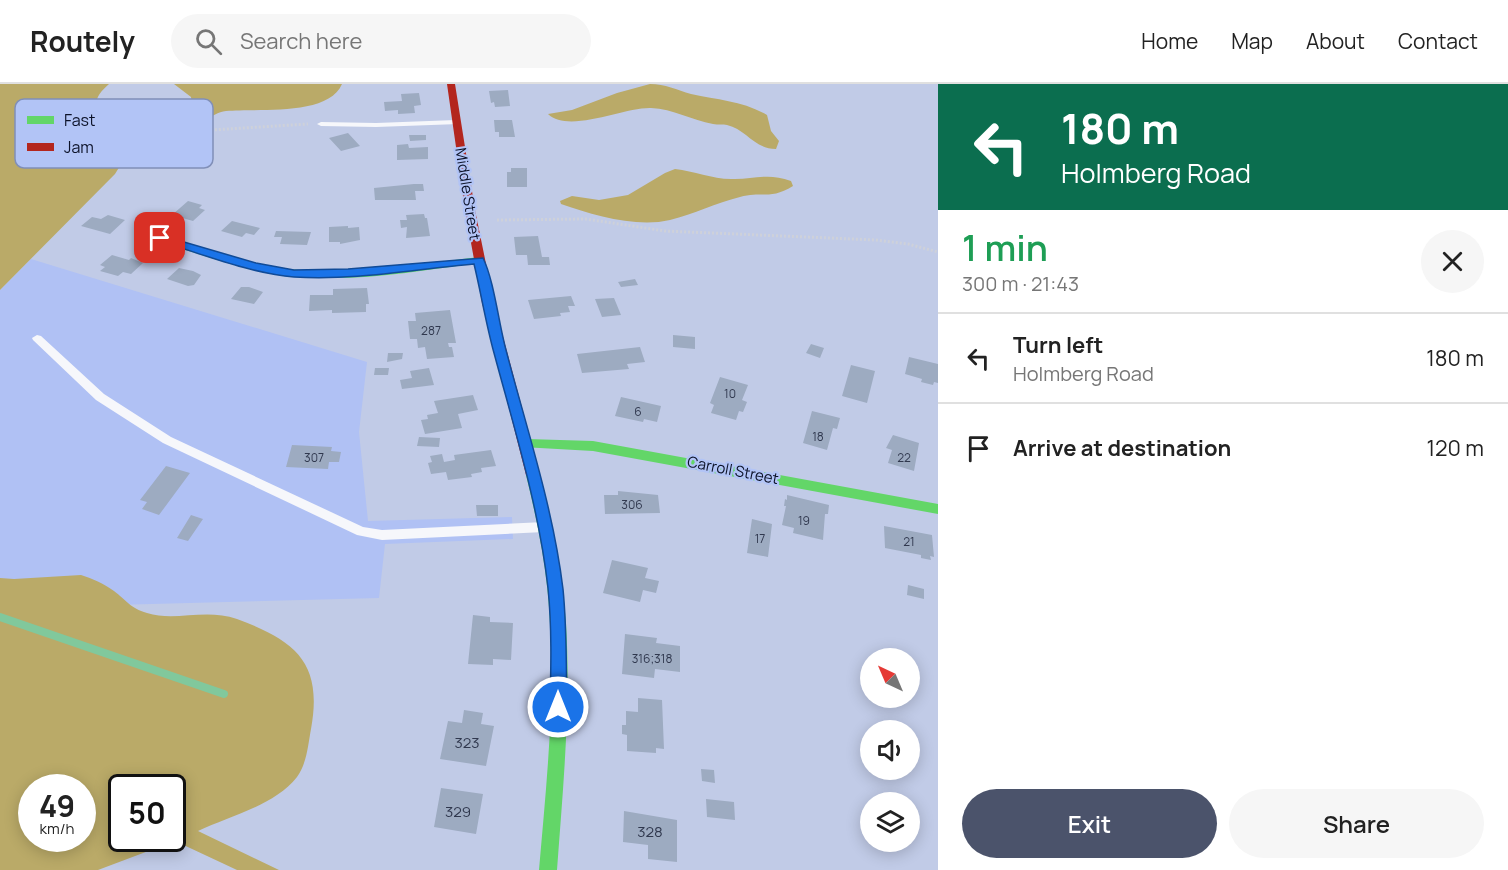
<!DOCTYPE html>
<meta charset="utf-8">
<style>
:root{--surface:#fff;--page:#f6f6f6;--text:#222;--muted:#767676;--line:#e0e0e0;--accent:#4b536b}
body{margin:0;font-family:Manrope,sans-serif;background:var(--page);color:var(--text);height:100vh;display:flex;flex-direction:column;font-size:22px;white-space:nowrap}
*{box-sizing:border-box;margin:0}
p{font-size:20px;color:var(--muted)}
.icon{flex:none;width:33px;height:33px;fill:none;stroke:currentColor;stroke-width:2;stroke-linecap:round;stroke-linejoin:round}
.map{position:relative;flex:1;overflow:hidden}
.details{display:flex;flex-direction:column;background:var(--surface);width:570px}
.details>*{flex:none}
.hud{background:#0b6e4f;color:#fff;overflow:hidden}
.needle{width:39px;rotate:316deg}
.controls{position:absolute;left:860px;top:564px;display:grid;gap:12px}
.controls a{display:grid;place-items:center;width:60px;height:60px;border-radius:50%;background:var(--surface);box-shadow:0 3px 15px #0003;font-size:30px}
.speed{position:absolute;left:18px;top:690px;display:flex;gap:12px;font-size:30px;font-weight:700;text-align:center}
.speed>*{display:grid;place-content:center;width:78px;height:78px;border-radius:50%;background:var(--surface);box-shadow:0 3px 15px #0003;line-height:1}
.speed small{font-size:15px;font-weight:400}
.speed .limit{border:3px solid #111;border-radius:9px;background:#fff;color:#111}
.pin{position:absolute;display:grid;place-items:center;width:51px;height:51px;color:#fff;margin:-26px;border-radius:12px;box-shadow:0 3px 9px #0006}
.me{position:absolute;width:66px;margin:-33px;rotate:0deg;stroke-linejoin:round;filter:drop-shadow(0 0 4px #0008)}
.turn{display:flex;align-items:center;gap:21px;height:126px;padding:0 24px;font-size:27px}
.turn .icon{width:78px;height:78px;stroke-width:2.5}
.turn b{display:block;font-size:42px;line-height:51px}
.round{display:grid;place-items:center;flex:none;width:63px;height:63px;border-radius:32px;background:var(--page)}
.summary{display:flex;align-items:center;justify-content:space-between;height:102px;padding:0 24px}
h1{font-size:36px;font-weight:600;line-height:45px;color:#1e9e55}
.button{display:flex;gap:12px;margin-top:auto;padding:12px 24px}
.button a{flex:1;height:69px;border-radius:36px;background:var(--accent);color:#fff;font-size:24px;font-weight:600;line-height:69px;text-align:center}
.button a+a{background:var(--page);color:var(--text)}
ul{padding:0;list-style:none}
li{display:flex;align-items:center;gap:18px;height:90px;padding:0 24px;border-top:2px solid var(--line)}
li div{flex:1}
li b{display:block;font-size:22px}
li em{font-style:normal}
header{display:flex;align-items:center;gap:36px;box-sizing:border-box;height:84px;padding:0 30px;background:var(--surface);border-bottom:2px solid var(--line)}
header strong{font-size:28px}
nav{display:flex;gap:33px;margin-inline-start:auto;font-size:21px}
.search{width:420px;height:54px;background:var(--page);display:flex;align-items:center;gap:15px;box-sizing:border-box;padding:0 21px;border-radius:33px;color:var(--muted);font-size:22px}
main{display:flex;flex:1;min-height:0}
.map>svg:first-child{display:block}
.built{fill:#b0c1f4}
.green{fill:#baaa68;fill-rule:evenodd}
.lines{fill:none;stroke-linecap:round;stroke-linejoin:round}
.stream{stroke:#81c89c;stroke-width:8}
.building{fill:#9dabc1}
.path{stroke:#ced1da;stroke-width:3;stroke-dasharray:2 2;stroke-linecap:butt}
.lane{fill:#f6f7fb;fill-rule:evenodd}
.fast{fill:#63d668;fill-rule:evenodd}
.jam{fill:#b3261e;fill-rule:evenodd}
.route{fill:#1a73e8;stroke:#114b97;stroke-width:1.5}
.labels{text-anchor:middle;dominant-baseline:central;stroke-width:4.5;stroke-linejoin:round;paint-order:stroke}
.number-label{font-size:12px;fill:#30384e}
.street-label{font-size:15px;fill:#0c1228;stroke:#b2c4f6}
.near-number-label{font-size:15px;fill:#30384e}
.key{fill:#b2c4f6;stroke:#808fb8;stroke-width:1.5}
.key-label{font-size:16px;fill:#0c1228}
</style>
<header>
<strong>Routely</strong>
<div class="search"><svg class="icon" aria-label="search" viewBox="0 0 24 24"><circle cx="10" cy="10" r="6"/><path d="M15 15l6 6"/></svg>Search here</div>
<nav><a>Home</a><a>Map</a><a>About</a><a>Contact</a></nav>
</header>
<main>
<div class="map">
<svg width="938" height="786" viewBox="0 0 938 786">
<rect width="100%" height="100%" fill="#c1cbe7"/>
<path class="built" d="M 31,175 L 367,278 L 359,348 L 368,437 L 512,433 L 513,455 L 385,460 L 379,514 L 0,524 L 0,206 Z"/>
<path class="green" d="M 0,0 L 109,0 C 99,9 93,16 98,29 L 147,38 L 115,90 L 0,206 Z
M 174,0 L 342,0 C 328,33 256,24 226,27 C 218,28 212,32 205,36 L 194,32 L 191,13 Z
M 650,0 C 665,0 677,6 691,10 C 718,16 743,17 767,31 L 771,47 L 779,57 L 776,65 C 754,65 746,45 727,41 C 723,40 718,41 713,40 C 692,36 673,25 651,24 C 624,23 569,50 548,30 L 572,26 L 617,9 Z
M 675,85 C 694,87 712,95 731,95 C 753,96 767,88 791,97 L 793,102 C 771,116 762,107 740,113 C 716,119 694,130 670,136 C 636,144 593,131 561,120 L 560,117 L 572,112 L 599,116 L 628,111 L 665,89 Z
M 81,491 C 93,495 103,499 114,507 C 126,516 130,524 147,529 C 175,538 205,524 237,535 C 296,557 323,579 311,645 C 308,661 307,679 297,693 C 274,722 229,732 198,747 L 279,786 L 237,786 L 175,757 L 98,786 L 0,786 L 0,494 L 14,495 ZM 32,704 L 82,704 L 82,754 L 32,754 ZM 122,704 L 172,704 L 172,754 L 122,754 Z"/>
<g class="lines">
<path class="stream" d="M 0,533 L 224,610"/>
</g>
<path class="building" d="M 508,6 L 510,22 L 495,23 L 494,18 L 491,19 L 489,7 Z
M 419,9 L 421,21 L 414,22 L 415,29 L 398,30 L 398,26 L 385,27 L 384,18 L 402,17 L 401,10 Z
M 494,36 L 512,36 L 515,53 L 499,53 L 499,48 L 495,48 Z
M 348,49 L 360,62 L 341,67 L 329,54 Z
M 409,51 L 426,51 L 426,56 L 410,57 Z
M 408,60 L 409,64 L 428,63 L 428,75 L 397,76 L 397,61 Z
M 511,84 L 527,84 L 527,103 L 507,103 L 507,88 L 511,88 Z
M 414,100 L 423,100 L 424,107 L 415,107 L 416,116 L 375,116 L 374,104 Z
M 188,117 L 202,121 L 199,124 L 205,126 L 193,137 L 172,131 Z
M 424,130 L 425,134 L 427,134 L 430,152 L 406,154 L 407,143 L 401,144 L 400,136 L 407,136 L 406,131 Z
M 108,131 L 125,136 L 110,150 L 81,142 L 92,133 L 101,135 Z
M 232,137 L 260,144 L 254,151 L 246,149 L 242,153 L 221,147 Z
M 348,142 L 348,144 L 359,143 L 360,156 L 340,160 L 340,158 L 329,158 L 329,143 Z
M 276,147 L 311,148 L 307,161 L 280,160 L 282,153 L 274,153 Z
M 538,152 L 542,173 L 549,173 L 550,181 L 528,181 L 527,171 L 516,171 L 514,153 Z
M 112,171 L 129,176 L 131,174 L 143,179 L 131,190 L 123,188 L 118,192 L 100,187 L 105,183 L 100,181 Z
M 179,184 L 193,187 L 201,191 L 194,201 L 188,202 L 167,195 Z
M 635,195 L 638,201 L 621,203 L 618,198 Z
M 241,203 L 249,203 L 263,208 L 254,220 L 231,215 Z
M 367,204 L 369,220 L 366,220 L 366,228 L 332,229 L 332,226 L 309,227 L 310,211 L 333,211 L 333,205 Z
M 571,212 L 575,222 L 568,222 L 570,228 L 560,229 L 561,232 L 534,235 L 528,216 Z
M 614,214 L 621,231 L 602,233 L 595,215 Z
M 450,226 L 456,259 L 448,259 L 449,263 L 452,263 L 454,273 L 427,275 L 425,263 L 418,264 L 417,255 L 410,255 L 408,237 L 416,237 L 415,229 Z
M 673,251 L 695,253 L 695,265 L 673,263 Z
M 811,260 L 824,264 L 820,274 L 806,269 Z
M 640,263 L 645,278 L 627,280 L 629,285 L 582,289 L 577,270 Z
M 388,269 L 403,269 L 402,275 L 387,278 Z
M 909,273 L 938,280 L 938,299 L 934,298 L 933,301 L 921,298 L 922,295 L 905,290 Z
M 851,281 L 875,287 L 867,319 L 842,312 Z
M 375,284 L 389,284 L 388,291 L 374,291 Z
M 429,284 L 434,301 L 402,305 L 400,296 L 412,294 L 410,287 Z
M 720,293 L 748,301 L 742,316 L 747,318 L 743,328 L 739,327 L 736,336 L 711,329 L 714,321 L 710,319 Z
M 473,311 L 478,326 L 458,330 L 462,344 L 425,350 L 421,336 L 428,335 L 427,331 L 438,329 L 434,317 Z
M 621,313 L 661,322 L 657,338 L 644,335 L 643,338 L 615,332 Z
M 812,327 L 840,334 L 837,345 L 833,344 L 827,366 L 803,359 Z
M 893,351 L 919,359 L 914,387 L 888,379 L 892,366 L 886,364 Z
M 419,353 L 440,354 L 439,363 L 417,362 Z
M 292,361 L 332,363 L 331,367 L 341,368 L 339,378 L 329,378 L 328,385 L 286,383 Z
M 491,366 L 496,382 L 481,384 L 482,388 L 471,390 L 472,393 L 448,396 L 446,388 L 431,390 L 428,379 L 432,378 L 430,372 L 442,370 L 444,378 L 455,376 L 454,371 Z
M 166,382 L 190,389 L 159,431 L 142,425 L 147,418 L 140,416 Z
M 618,407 L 658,411 L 660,429 L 605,430 L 604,411 L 618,411 Z
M 787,411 L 829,421 L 828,430 L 825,430 L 823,456 L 793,449 L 794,444 L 782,441 L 786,422 L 784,422 L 785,415 L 787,416 Z
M 476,421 L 498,421 L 498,432 L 477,432 Z
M 191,431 L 203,435 L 188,457 L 177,454 Z
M 752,435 L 772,440 L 768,473 L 747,469 Z
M 884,442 L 932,451 L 934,473 L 930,472 L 931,476 L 921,474 L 921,471 L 885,464 Z
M 612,476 L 648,484 L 645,494 L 659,497 L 656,509 L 643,506 L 640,518 L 603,509 Z
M 908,501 L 924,505 L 924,515 L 907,511 Z
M 473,531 L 490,533 L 490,538 L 513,539 L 511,576 L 493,575 L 493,581 L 468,580 Z
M 625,550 L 657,554 L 656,559 L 680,562 L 680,588 L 655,585 L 654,594 L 622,590 Z
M 638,614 L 662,616 L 664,665 L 656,664 L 656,669 L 627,667 L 627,651 L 622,650 L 622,641 L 626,641 L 626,627 L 638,628 Z
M 464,626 L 483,629 L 481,640 L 494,642 L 486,682 L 440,675 L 448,637 L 462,639 Z
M 701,685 L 714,686 L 715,699 L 702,697 Z
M 441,704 L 483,710 L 476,750 L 434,743 Z
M 706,715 L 734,718 L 735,736 L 707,733 Z
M 624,727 L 677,736 L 677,778 L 648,775 L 648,761 L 623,758 Z"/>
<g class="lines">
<path class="path" d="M 163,49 L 308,40
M 497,136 L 586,135 L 665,147 L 876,156 L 908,160 L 938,168"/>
<path class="lane" d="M 456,36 L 459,36 L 459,40 L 376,43 L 321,42 L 317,40 L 321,38 L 376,39 Z
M 37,251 L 41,252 L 104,310 L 171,353 L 363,443 L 382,446 L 544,438 L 548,440 L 550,443 L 548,446 L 544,448 L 382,456 L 357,451 L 163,359 L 96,316 L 33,256 L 32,254 Z"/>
<path class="fast" d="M 146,147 C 189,158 230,176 274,183 C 342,194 411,181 479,173 L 484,176 L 479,179 C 417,187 355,199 292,192 C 241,187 192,167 142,152 L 141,150 Z
M 527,355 L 593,357 L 938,420 L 938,430 L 593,367 L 522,363 L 520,360 L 522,357 Z
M 533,386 L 540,391 C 552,440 562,489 566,539 C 571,622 563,704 557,786 L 539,786 C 546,704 555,622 550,540 C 548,489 538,440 526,391 Z"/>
<path class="jam" d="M 447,0 L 455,0 L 475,126 L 494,219 L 540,391 L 533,396 L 526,391 L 482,219 L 465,126 Z"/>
</g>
<path class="route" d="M 160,151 L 256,179 L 294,186 L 348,185 L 483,174 C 494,196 499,241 506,266 C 527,346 553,423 563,505 C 567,544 566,584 567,623 L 564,628 L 558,630 L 552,628 L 550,623 C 551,583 552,544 548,504 C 539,424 515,347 494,269 C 486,240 481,209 474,180 C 415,185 354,197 294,193 C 248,189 200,169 156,156 L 156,152 Z"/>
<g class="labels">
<g class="number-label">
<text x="431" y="246">287</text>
<text x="730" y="309">10</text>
<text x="638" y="327">6</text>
<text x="818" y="352">18</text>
<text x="314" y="373">307</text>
<text x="904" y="373">22</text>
<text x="632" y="420">306</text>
<text x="804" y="436">19</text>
<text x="760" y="454">17</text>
<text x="909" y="457">21</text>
<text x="652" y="574">316;318</text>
</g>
<g class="street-label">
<text transform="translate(468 110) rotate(81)">Middle Street</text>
<text transform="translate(733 386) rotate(11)">Carroll Street</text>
</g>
<g class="near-number-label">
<text x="467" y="658">323</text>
<text x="458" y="727">329</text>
<text x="650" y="747">328</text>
</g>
</g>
<rect x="15" y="15" width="198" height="69" rx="9" class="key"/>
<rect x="27" y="32" width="27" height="8" fill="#63d668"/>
<rect x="27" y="59" width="27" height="8" fill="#b3261e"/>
<g class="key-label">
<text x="64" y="42">Fast</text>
<text x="64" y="69">Jam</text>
</g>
</svg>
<div class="controls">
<a><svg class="needle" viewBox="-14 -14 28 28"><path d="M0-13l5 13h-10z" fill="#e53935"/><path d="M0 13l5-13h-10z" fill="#767676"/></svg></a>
<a><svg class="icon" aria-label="sound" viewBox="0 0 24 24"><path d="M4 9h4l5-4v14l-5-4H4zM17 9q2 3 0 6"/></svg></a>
<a><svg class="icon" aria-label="layers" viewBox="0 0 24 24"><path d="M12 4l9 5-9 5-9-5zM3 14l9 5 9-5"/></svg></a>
</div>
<div class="speed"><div>49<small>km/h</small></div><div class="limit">50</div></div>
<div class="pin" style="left:160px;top:154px;background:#d93025"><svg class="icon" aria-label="arrive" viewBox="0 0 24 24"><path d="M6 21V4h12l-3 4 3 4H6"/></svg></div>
<svg class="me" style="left:558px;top:623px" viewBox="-20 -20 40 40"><circle r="17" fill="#1a73e8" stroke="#fff" stroke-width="3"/><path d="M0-11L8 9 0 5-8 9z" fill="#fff"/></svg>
</div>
<section class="details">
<div class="hud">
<div class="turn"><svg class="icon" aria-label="left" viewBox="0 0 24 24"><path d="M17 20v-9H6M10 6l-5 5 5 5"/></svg><div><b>180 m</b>Holmberg Road</div></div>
</div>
<div class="summary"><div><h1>1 min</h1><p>300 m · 21:43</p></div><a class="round"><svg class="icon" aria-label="close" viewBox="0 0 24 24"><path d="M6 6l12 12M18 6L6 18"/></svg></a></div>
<ul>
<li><svg class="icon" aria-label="left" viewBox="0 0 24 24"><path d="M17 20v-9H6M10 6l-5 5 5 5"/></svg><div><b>Turn left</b><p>Holmberg Road</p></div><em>180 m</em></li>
<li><svg class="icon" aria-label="arrive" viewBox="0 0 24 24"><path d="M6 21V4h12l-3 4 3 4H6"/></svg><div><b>Arrive at destination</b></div><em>120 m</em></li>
</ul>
<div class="button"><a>Exit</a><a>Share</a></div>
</section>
</main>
